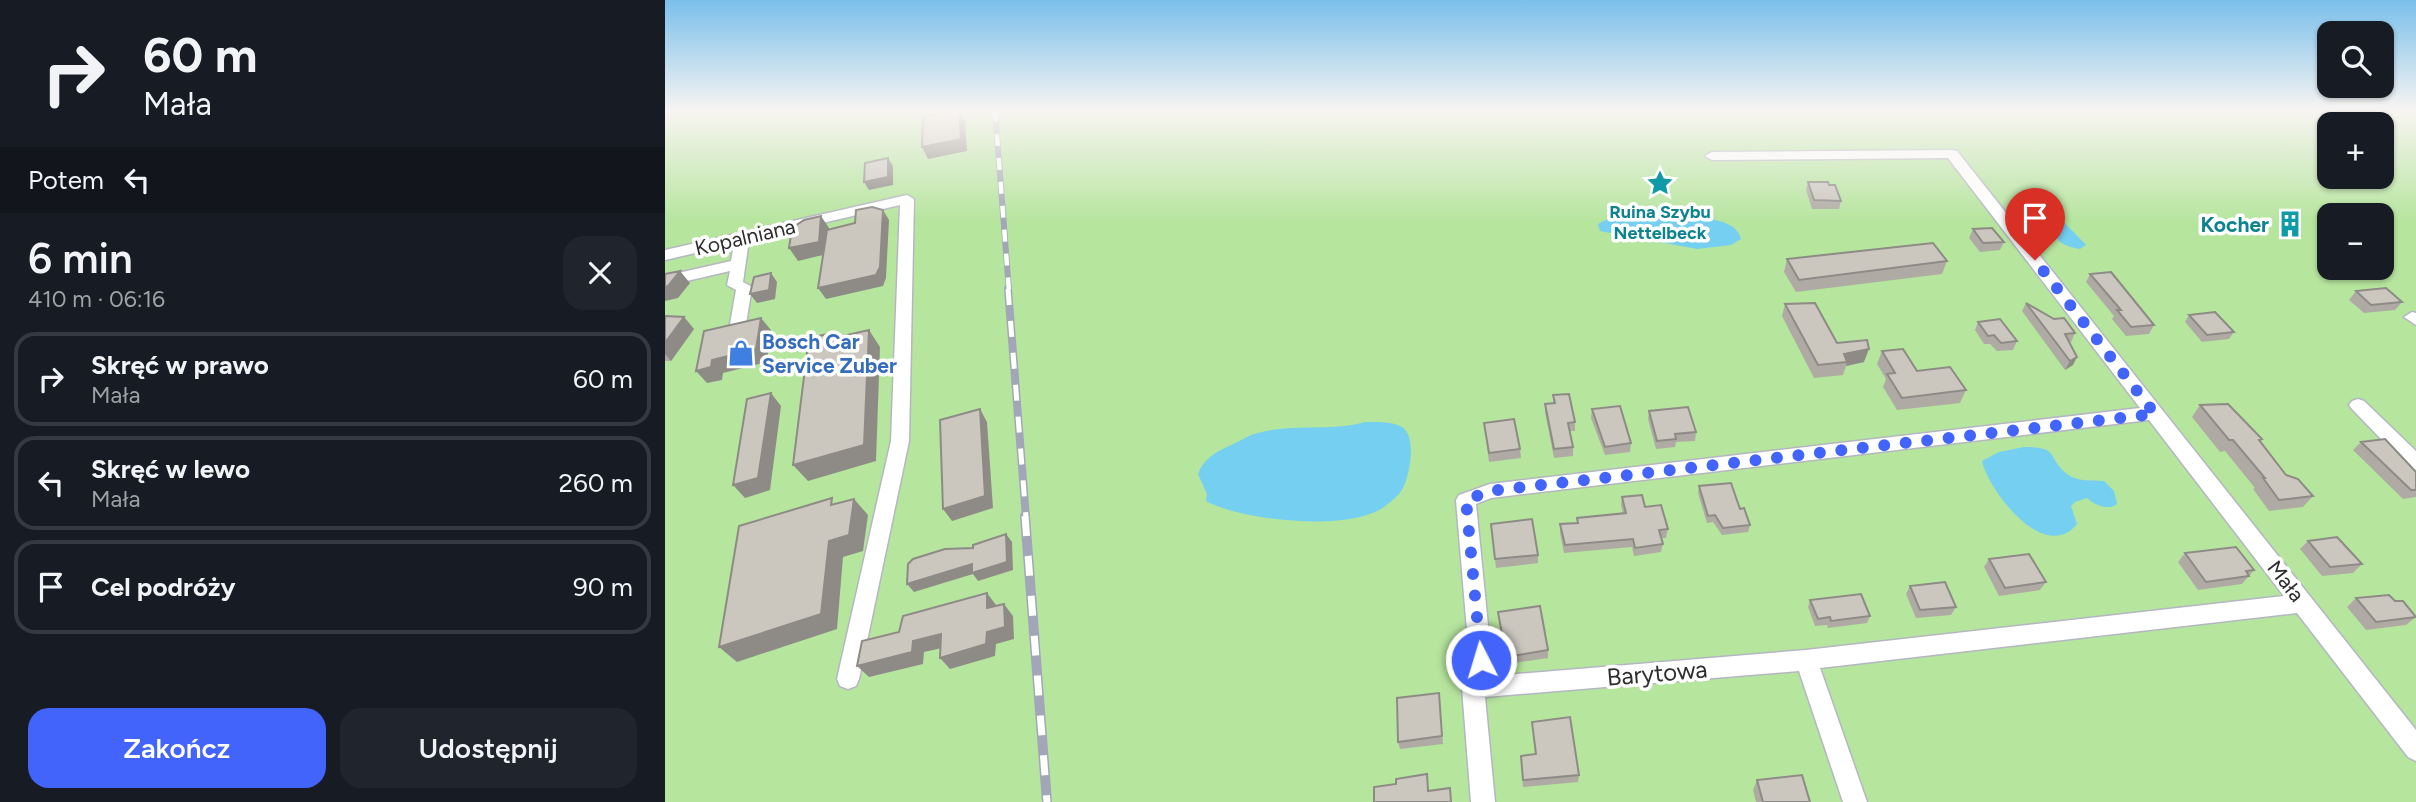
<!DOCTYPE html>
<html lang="pl">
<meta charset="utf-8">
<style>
:root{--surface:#171b24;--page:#20242c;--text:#f1f3f6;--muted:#9ea1a6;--line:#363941;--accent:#4264fb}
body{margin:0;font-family:Figtree,sans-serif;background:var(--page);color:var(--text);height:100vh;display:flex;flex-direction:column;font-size:26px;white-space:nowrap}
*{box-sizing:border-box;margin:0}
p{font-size:23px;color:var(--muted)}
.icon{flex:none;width:38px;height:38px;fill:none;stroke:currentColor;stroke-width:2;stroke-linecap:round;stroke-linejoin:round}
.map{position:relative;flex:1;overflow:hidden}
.drawer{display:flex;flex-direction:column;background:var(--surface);width:665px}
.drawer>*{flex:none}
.top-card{background:#171b24;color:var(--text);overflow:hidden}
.controls{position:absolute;left:1652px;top:21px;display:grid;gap:14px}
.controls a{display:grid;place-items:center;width:77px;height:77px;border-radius:14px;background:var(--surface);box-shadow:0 2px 5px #0004;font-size:35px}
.pin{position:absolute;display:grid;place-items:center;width:60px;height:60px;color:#fff;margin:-72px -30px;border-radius:50% 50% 50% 0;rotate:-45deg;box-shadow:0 0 7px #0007}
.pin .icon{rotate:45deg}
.me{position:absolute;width:77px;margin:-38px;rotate:355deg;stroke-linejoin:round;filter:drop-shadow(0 0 5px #0008)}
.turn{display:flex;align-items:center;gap:24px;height:147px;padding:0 28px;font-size:32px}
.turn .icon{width:91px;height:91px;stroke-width:2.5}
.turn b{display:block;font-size:49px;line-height:60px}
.then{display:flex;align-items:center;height:66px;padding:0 28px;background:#0003;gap:14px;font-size:26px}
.round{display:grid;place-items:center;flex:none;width:74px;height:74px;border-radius:21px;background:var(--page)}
.summary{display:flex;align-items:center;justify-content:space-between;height:119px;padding:0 28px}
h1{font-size:42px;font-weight:600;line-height:52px}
.primary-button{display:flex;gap:14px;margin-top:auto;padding:14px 28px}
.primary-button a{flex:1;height:80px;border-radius:21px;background:var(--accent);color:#fff;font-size:28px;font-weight:600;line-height:80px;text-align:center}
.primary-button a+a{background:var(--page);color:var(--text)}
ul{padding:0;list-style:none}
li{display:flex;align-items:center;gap:21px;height:94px;margin:0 14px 10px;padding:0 14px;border:4px solid var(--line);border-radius:21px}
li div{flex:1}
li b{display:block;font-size:26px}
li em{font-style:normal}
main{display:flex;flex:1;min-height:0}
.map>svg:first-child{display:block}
.green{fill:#b6e59e;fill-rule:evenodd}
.water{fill:#75cff0}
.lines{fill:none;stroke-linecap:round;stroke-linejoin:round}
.minor-casing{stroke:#b4b7c1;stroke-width:3}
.minor{fill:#fff;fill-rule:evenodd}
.rail-far2-casing{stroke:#a3a6b8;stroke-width:6}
.rail-far1-casing{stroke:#a3a6b8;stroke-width:8}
.rail-casing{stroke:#a3a6b8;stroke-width:10}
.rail-far2{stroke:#fff;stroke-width:4.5;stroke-dasharray:12;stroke-linecap:butt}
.rail-far1{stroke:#fff;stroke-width:5;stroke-dasharray:16;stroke-linecap:butt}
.rail{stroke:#fff;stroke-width:7;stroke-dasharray:20;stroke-linecap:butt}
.wall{fill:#afaba4}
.shaded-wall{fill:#8e8b86}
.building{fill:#cbc7bf;stroke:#8e8b86;stroke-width:2}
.route{stroke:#4264fb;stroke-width:12;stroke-dasharray:0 21.6}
.labels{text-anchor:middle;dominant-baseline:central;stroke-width:7;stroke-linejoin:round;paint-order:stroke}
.far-culture-label{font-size:18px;font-weight:bold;fill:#0d838f;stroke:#fff}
.culture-label{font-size:21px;font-weight:bold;fill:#0d838f;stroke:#fff;text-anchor:end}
.street-label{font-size:21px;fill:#2e2e2e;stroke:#fff}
.shop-label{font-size:21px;font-weight:bold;fill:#366cbe;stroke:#fff;text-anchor:start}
.near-street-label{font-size:24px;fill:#2e2e2e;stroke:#fff}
</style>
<main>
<section class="drawer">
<div class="top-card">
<div class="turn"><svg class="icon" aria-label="right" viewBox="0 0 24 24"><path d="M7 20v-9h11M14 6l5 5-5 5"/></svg><div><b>60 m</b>Mała</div></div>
<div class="then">Potem<svg class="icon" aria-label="left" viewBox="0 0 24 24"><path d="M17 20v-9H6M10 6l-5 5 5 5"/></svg></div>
</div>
<div class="summary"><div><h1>6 min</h1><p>410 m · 06:16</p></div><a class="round"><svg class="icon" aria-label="close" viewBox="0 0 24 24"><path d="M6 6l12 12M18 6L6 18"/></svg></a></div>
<ul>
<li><svg class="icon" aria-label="right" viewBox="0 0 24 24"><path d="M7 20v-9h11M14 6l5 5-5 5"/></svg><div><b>Skręć w prawo</b><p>Mała</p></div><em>60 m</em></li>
<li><svg class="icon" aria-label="left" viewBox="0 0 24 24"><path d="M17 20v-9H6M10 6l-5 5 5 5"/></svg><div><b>Skręć w lewo</b><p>Mała</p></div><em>260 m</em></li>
<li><svg class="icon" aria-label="arrive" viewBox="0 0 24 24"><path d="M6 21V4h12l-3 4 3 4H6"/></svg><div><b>Cel podróży</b></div><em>90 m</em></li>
</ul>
<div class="primary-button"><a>Zakończ</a><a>Udostępnij</a></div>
</section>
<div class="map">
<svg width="1751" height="802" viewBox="0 0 1751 802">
<rect width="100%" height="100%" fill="#efe9e1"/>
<path class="green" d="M 0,110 L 1751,110 L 1751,802 L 0,802 ZM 1664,124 L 1717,124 L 1717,177 L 1664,177 ZM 1664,215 L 1717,215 L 1717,268 L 1664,268 Z"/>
<path class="water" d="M 964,213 C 991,221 1069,207 1076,239 L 1066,245 L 1032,249 L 935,231 L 933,224 L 948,216 Z
M 1395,218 L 1421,245 L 1415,249 C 1393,245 1396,241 1382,228 L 1384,223 Z
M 700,422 C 712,422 726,421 737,427 C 752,437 745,474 738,488 C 735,495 725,502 719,507 C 684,532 578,521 541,501 L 542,494 L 533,474 C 538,459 551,452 564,446 C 574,442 583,435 593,433 C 628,423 666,432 700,422 Z
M 1359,447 C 1396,447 1381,457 1402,474 C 1412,482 1427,480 1439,481 L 1449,491 L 1452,504 C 1443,511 1429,505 1422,498 L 1410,502 L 1406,506 L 1412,524 C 1380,564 1324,492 1317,461 L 1334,452 Z"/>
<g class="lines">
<g class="minor-casing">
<path id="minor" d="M 1287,150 L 1292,151 L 1751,730 L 1751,761 L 1743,757 L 1632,613 L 1155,668 L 1202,802 L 1178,802 L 1134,671 L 820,697 L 830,802 L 806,802 L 797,688 L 800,681 L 806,678 L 791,500 L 794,495 L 825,484 L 1475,408 L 1283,158 L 1047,160 L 1040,156 L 1047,152 ZM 1484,420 L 1619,596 L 1141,650 L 828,676 L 811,504 L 826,498 Z
M 242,195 L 249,199 L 244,441 L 194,679 L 191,686 L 183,689 L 175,686 L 172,679 L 226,441 L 235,205 L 84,240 L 78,282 L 87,287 L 80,330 L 72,335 L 64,330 L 71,290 L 62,285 L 65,271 L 0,286 L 0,276 L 66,261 L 69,244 L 0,260 L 0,250 Z
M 1747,312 L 1751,313 L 1751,325 L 1739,317 Z
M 1693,399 L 1699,401 L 1751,451 L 1751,470 L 1744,468 L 1687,409 L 1684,405 L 1687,401 Z"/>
</g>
<use href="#minor" class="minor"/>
<g class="rail-far2-casing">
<path id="rail-far2" d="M 330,110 L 344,291"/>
</g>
<g class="rail-far1-casing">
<path id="rail-far1" d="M 343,289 L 361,518"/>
</g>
<g class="rail-casing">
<path id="rail" d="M 360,516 L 382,802"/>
</g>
<use href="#rail-far2" class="rail-far2"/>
<use href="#rail-far1" class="rail-far1"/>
<use href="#rail" class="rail"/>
</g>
<path class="wall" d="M 1143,182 L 1164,185 L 1176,201 L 1174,209 L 1147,209 L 1141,190 Z
M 1308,229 L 1339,242 L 1335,250 L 1315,252 L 1304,238 Z
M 1122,259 L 1282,261 L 1277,274 L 1131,292 L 1119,272 Z
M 1425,274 L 1489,325 L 1484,334 L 1461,336 L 1447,319 L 1449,316 L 1421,282 Z
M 1691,291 L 1737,302 L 1730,310 L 1699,313 L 1684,300 Z
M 1361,303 L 1410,333 L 1406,342 L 1404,342 L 1408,365 L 1400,370 L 1357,311 Z
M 1120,304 L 1172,343 L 1199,362 L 1181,366 L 1178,375 L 1149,378 L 1117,316 Z
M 1524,315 L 1569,332 L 1564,339 L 1537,342 L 1520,322 Z
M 0,316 L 19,317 L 29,329 L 6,361 L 0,361 Z
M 1313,322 L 1352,341 L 1348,350 L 1332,351 L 1325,344 L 1319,344 L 1310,330 Z
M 1217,351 L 1252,371 L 1301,390 L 1295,403 L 1232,410 L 1218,387 L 1221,379 L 1212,364 Z
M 888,395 L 910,422 L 910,431 L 905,431 L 908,447 L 908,456 L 889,458 L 880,412 L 880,404 L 888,403 Z
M 1535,405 L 1597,439 L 1596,441 L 1621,475 L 1648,496 L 1638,507 L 1604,511 L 1588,489 L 1590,488 L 1560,451 L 1555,452 L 1527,417 Z
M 927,409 L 966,443 L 965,452 L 940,455 L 926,418 Z
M 984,411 L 1031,432 L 1030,441 L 1011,442 L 1010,447 L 991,449 L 983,419 Z
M 819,423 L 855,449 L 856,458 L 824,462 Z
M 1696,442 L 1751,472 L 1751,497 L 1738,499 L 1688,450 Z
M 1034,486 L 1075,509 L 1085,525 L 1083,532 L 1057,535 L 1048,522 L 1042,523 L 1033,493 Z
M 957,497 L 980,507 L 1003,529 L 1001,538 L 996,538 L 998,544 L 996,552 L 969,556 L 967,547 L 899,553 L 895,533 L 895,524 L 912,523 L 912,518 L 958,514 L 956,505 Z
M 826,524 L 873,555 L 873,563 L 831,568 Z
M 1643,541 L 1697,564 L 1688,573 L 1657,576 L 1635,549 Z
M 1520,553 L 1589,570 L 1577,584 L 1533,590 L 1513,562 Z
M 1324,559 L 1381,582 L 1375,590 L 1334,596 L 1319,567 Z
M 1245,586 L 1291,607 L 1286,615 L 1251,618 L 1241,594 Z
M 1691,598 L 1730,601 L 1751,617 L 1741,625 L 1701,630 L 1682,607 Z
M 1145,600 L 1205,616 L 1202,623 L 1163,628 L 1162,625 L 1150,626 L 1143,607 Z
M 833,612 L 883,650 L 883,658 L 841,664 Z
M 774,693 L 778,744 L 735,749 L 733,742 Z
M 867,722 L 914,775 L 913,782 L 858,787 L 856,756 L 870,754 Z
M 1092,780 L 1145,802 L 1091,802 L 1088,790 Z"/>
<path class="shaded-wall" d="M 294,110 L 300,121 L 302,151 L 263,159 L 257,147 Z
M 223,158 L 228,166 L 228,185 L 204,190 L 199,182 Z
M 218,210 L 224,220 L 221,278 L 218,286 L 161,299 L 153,288 Z
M 156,216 L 164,228 L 162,254 L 133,261 L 124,248 Z
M 15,271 L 25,283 L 13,298 L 0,301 L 0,287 Z
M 106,273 L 112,282 L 110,299 L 92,303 L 85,294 Z
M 19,317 L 29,329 L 6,361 L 0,354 L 0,343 Z
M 96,318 L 106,330 L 102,362 L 58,373 L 57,380 L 42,383 L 31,371 Z
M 204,330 L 215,347 L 211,461 L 143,481 L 128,465 Z
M 1204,349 L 1199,362 L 1181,366 L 1182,362 L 1179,354 Z
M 1412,357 L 1408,365 L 1400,370 L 1405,361 Z
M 106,393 L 116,406 L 105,490 L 80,498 L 68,485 Z
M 315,409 L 322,422 L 328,508 L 287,521 L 278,509 Z
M 189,499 L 203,515 L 198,551 L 178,557 L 172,629 L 72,662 L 54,647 L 164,541 Z
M 341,534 L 347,542 L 348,570 L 313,581 L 308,574 L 249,592 L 242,584 Z
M 322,593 L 331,605 L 332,620 L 322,608 Z
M 339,604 L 348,616 L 349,639 L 331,644 L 330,656 L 285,669 L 275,658 Z
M 276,634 L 286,646 L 259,652 L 258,664 L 204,677 L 192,666 L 248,641 Z"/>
<path class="building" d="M 294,110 L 296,139 L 257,147 L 258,117 Z
M 223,158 L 223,177 L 199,182 L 200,163 Z
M 1143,182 L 1163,182 L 1164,185 L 1170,185 L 1176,201 L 1149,200 Z
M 207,207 L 218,210 L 215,267 L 211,275 L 153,288 L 162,230 L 190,223 L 191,210 Z
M 156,216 L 154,242 L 124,248 L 127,228 L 139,220 Z
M 1327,228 L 1339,242 L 1318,243 L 1308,229 Z
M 1268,243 L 1282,261 L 1134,280 L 1122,259 Z
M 15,271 L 3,286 L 0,287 L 0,274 Z
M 1446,272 L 1489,325 L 1466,327 L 1452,310 L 1456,310 L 1425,274 Z
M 106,273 L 104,290 L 85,294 L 89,277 Z
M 1721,288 L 1737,302 L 1706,305 L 1691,291 Z
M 1150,303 L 1172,343 L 1202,340 L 1204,349 L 1179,354 L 1182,362 L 1153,365 L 1120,304 Z
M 1361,303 L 1389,319 L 1399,318 L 1410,333 L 1400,334 L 1412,357 L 1405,361 Z
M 1550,312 L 1569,332 L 1542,335 L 1524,315 Z
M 0,316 L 19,317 L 0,343 Z
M 96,318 L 91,349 L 47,360 L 46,367 L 31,371 L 39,331 Z
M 1335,319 L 1352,341 L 1336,343 L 1329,335 L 1323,336 L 1313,322 Z
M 204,330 L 199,445 L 128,465 L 143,345 L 148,343 L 154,336 L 170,332 L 169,338 Z
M 1238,349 L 1252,371 L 1285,367 L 1301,390 L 1237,398 L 1222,374 L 1230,373 L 1217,351 Z
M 106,393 L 93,478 L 68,485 L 82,399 Z
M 904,394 L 910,422 L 903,423 L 908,447 L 889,449 L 880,404 L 890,403 L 888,395 Z
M 1563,404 L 1597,439 L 1594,440 L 1621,475 L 1633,479 L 1648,496 L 1614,500 L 1598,478 L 1600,478 L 1568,440 L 1564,440 L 1535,405 Z
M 955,406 L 966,443 L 940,447 L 927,409 Z
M 1023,407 L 1031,432 L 1010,434 L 1011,439 L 992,441 L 984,411 Z
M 315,409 L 320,496 L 278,509 L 275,420 Z
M 849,419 L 855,449 L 824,453 L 819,423 Z
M 1720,439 L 1751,472 L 1751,490 L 1746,490 L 1696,442 Z
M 1066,483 L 1075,509 L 1079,508 L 1085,525 L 1058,528 L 1050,515 L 1043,516 L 1034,486 Z
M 977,495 L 980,507 L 996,505 L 1003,529 L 994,530 L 998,544 L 970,548 L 968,539 L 900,545 L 895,524 L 913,523 L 912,518 L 961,513 L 957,497 Z
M 167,498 L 166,505 L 189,499 L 184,535 L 164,541 L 156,614 L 54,647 L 74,526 Z
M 867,519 L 873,555 L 830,559 L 826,524 Z
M 341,534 L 342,562 L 307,573 L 307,564 L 242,584 L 243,564 L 248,559 L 280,549 L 308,548 L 308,545 Z
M 1672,537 L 1697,564 L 1665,567 L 1643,541 Z
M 1571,547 L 1589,570 L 1581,571 L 1584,576 L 1541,582 L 1520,553 Z
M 1364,554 L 1381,582 L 1340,588 L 1324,559 Z
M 1280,582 L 1291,607 L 1255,610 L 1245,586 Z
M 322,593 L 322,608 L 339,604 L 340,627 L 322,632 L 321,644 L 275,658 L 276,634 L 248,641 L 247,652 L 192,666 L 197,641 L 234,632 L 238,616 Z
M 1196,594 L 1205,616 L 1166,621 L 1165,617 L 1153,619 L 1145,600 Z
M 1724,595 L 1730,601 L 1738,601 L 1751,617 L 1711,622 L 1691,598 Z
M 875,606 L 883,650 L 841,657 L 833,612 Z
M 774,693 L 777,736 L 733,742 L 732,698 Z
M 905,717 L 914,775 L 858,780 L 856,756 L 871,754 L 867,722 Z
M 762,774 L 763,791 L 785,788 L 786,802 L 709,802 L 709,787 L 731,784 L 731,779 Z
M 1137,775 L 1145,802 L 1098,802 L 1092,780 Z"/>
<linearGradient id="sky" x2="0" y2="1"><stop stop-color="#7abfeb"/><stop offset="0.5" stop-color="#f8f5f2"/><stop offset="1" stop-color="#f8f5f2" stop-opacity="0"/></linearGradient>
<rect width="1751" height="222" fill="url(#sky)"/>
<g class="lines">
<path class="route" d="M 816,660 L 801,500 L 825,491 L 1490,414 L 1370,260"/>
</g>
<defs>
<g id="sight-bare" transform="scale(2.1)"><path d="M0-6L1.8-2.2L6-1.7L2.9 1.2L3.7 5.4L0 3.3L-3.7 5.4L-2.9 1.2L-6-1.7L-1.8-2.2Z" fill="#0f9aa8" stroke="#fff" stroke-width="2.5" paint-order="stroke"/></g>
<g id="building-bare" transform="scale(2.1)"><path d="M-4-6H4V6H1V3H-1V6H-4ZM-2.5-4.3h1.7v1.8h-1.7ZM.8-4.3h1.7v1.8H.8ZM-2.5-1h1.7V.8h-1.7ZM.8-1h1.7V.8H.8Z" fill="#0f9aa8" stroke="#fff" stroke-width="2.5" paint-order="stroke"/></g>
<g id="shop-bare" transform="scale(2.1)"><path d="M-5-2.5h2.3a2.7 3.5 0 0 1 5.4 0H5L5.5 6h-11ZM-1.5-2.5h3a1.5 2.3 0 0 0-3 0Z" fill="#3f7fe0" stroke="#fff" stroke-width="2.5" paint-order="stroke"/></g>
</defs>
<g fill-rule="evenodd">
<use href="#sight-bare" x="995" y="183"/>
<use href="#building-bare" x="1625" y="224"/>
<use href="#shop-bare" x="76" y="353"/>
</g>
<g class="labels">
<g class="far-culture-label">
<text x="995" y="212">Ruina Szybu<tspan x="995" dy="21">Nettelbeck</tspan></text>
</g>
<g class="culture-label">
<text x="1604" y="224">Kocher</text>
</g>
<g class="street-label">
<text transform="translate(80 237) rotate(-13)">Kopalniana</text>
<text transform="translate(1621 581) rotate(52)">Mała</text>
</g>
<g class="shop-label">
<text x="97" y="341">Bosch Car<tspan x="97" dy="24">Service Zuber</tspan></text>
</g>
<g class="near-street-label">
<text transform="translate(992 673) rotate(-5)">Barytowa</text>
</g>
</g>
</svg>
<div class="controls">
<a><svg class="icon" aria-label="search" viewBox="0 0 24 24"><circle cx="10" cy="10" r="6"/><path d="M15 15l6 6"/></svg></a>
<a>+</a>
<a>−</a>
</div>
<div class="pin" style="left:1370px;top:260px;background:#d93025"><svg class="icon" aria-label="arrive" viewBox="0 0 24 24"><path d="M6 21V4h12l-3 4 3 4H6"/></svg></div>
<svg class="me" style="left:816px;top:660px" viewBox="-20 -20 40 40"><circle r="17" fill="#4264fb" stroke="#fff" stroke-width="3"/><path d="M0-11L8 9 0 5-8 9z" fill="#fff"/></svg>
</div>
</main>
